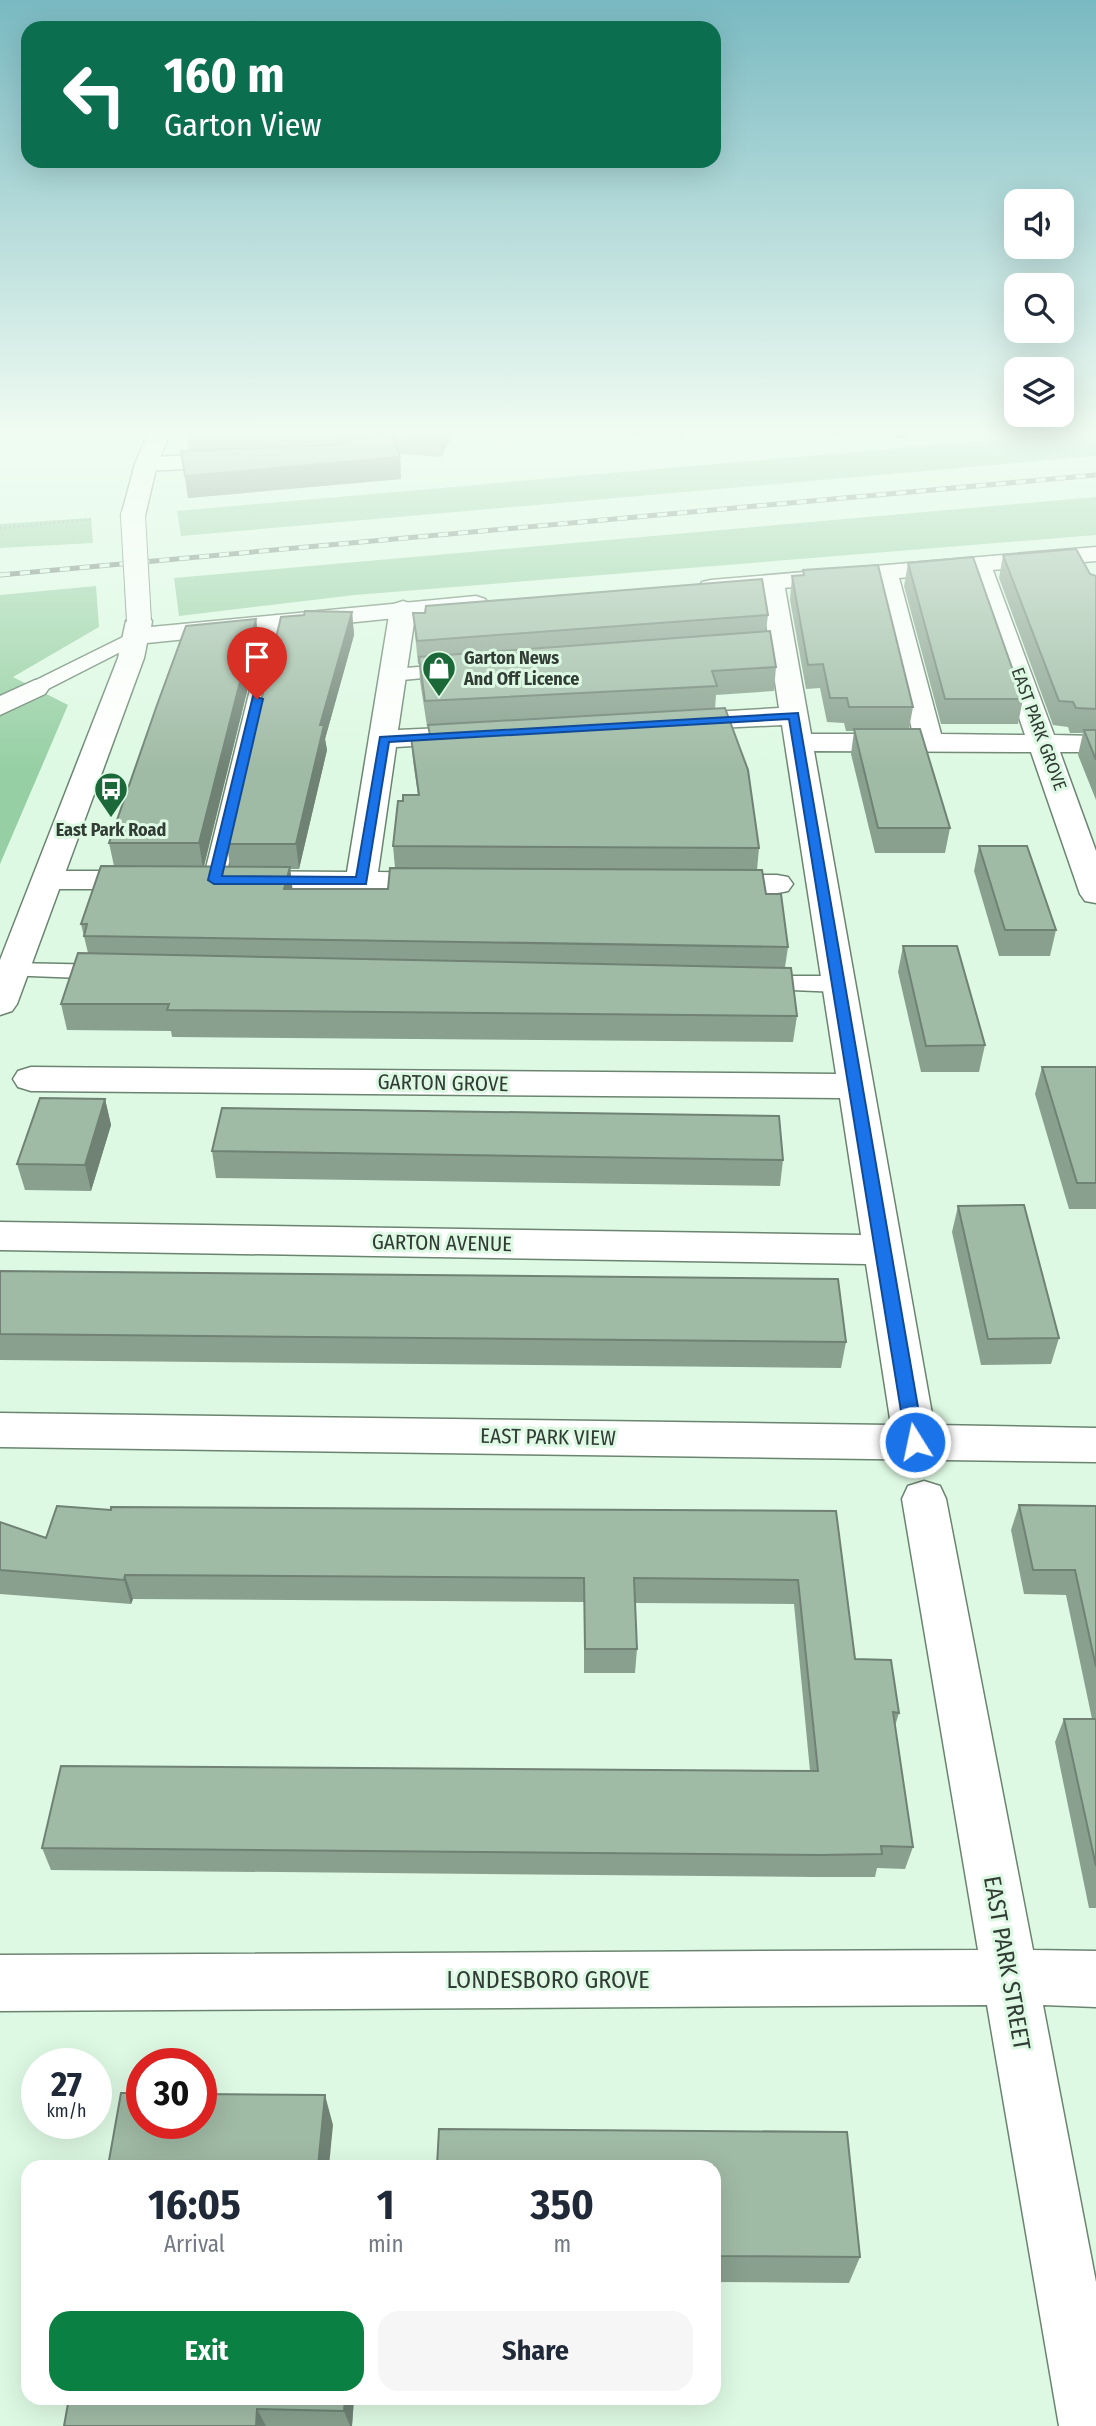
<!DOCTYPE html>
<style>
:root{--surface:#fff;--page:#f6f6f7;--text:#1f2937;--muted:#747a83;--accent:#0b8043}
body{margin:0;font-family:"Fira Sans Condensed",sans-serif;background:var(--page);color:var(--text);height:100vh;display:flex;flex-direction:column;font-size:26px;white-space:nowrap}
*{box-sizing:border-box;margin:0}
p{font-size:23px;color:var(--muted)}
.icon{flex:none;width:38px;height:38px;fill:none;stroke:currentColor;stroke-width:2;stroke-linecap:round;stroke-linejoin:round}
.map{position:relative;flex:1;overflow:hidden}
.panel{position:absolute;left:21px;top:2160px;width:700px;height:245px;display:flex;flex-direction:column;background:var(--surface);border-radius:21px;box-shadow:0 7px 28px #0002}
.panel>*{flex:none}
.guide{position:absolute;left:21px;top:21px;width:700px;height:147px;border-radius:21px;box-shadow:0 7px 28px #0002;background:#0b6e4f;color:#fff;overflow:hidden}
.buttons{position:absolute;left:1004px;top:189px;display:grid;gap:14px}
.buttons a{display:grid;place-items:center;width:70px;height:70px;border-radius:14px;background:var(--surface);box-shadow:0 7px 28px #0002;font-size:35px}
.speed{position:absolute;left:21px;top:2048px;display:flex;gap:14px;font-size:35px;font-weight:700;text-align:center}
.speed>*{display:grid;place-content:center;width:91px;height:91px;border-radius:50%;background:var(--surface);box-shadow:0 7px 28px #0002;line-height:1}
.speed small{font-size:18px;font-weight:400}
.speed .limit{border:10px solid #d22;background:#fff;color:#111}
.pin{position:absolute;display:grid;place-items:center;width:60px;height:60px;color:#fff;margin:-72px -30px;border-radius:50% 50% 50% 0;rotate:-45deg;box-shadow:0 0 7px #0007}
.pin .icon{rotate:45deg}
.me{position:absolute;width:77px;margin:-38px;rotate:350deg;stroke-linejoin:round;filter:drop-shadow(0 0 5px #0008)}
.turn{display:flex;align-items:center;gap:24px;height:147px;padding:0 28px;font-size:32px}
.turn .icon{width:91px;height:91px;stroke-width:2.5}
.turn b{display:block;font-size:49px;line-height:60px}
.eta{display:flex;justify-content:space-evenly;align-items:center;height:119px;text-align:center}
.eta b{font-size:42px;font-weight:700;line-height:49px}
.button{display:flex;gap:14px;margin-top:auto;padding:14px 28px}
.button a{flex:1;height:80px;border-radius:21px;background:var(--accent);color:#fff;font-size:28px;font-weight:700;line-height:80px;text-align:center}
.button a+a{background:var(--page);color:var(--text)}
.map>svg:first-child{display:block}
.green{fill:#96cfa3}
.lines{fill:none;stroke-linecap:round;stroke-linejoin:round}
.service-casing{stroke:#6b8470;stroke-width:3}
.pedestrian-casing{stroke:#6b8470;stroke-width:3}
.minor-casing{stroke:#6b8470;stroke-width:3}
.tertiary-casing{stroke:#6b8470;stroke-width:3}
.path{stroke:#889c8d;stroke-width:2.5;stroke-dasharray:1 3.5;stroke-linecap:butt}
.service{fill:#fff;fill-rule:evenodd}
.pedestrian{fill:#fff;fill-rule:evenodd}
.minor{fill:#fff;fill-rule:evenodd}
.tertiary{fill:#fff;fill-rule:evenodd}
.rail-casing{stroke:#708174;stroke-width:5}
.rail{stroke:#ddf9e3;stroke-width:3.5;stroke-dasharray:10;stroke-linecap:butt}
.tertiary-bridge-casing{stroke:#6b8470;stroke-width:26;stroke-linecap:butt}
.tertiary-bridge{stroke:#fff;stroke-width:24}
.wall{fill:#89a08e}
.shaded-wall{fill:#6f8274}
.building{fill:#9fbaa5;stroke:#6f8274;stroke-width:2}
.route{fill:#1a73e8;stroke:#114b97;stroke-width:2}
.labels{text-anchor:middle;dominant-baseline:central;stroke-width:6;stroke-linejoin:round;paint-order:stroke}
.far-poi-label{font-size:18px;font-weight:bold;fill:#313c34;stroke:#ddf9e3;text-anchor:start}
.far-street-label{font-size:18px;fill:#313c34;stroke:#ddf9e3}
.street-label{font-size:21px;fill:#313c34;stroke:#ddf9e3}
.near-street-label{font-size:24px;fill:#313c34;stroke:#ddf9e3}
</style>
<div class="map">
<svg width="1096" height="2426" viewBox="0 0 1096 2426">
<rect width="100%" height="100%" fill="#ddf9e3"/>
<path class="green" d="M 1081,432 L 1096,432 L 1096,456 L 181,536 L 177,511 Z
M 1096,497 L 1096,535 L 355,595 L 179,616 L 174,578 Z
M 91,518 L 93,543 L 0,548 L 0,524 Z
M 96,586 L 99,627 L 13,677 L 68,705 L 0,864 L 0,595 Z"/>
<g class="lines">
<g class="service-casing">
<path id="service" d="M 276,615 L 285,621 L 225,880 L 222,885 L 206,885 L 203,880 L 267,621 Z
M 137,630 L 144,632 L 146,636 L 144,640 L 42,692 L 35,694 L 25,688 L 28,684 Z
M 458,664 L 468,670 L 465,674 L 392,681 L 382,675 L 392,669 Z
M 13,963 L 108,965 L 117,967 L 120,972 L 117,977 L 108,979 L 4,975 L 1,970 L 4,965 Z
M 754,976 L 839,976 L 848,979 L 851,984 L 848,989 L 839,992 L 745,988 L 742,983 L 745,978 Z"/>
</g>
<g class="pedestrian-casing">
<path id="pedestrian" d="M 35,680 L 45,682 L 49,688 L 45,694 L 0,715 L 0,696 Z"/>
</g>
<g class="minor-casing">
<path id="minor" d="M 235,454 L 243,456 L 246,461 L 243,466 L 146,471 L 138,469 L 135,464 L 138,459 L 146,457 Z
M 979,558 L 988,560 L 991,565 L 1054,735 L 1096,736 L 1096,752 L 1060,752 L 1096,851 L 1096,903 L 1085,901 L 1080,894 L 1031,752 L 814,751 L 934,1425 L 1096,1428 L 1096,1462 L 0,1447 L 0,1413 L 891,1425 L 866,1264 L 0,1250 L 0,1222 L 861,1235 L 840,1098 L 31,1091 L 18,1087 L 13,1079 L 18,1071 L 31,1067 L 836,1074 L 782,725 L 677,730 L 667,728 L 663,722 L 667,716 L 677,714 L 779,708 L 760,583 L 763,578 L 772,576 L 781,578 L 784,583 L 811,734 L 913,734 L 874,574 L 877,569 L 886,567 L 895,569 L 898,574 L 941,734 L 1025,735 L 967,565 L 970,560 Z
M 403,601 L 412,604 L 416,609 L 398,730 L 464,727 L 474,729 L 478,735 L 474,741 L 464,743 L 396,747 L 378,872 L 439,873 L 450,875 L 455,882 L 450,889 L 439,891 L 240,889 L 229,887 L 224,880 L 229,873 L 240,871 L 347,872 L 390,609 L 394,604 Z
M 48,871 L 149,871 L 160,873 L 165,880 L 160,887 L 149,889 L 48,889 L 37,887 L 32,880 L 37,873 Z
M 713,875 L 777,875 L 788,877 L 793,884 L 788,891 C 763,897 727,897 702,891 L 697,884 L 702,877 Z
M 924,1481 L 940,1486 L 946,1499 L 1033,1950 L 1096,1951 L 1096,2007 L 1043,2005 L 1096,2282 L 1096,2426 L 1059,2426 L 987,2005 L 0,2011 L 0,1955 L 978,1950 L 902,1499 L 908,1486 Z"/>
</g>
<g class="tertiary-casing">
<path id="tertiary" d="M 149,432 L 171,432 L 157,464 L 145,516 L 141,521 L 125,521 L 121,516 L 135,464 Z
M 1096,547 L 1096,561 L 711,594 L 702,592 L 699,587 L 702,582 L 711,580 Z
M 476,596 L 485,599 L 489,604 L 485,609 L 147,643 L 144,658 L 17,1004 L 12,1011 L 0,1015 L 0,960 L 118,658 L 126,621 L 130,616 L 139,613 L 148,616 L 152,621 L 151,627 Z"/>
</g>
<path class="path" d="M 0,528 L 93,519"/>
<use href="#service" class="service"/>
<use href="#pedestrian" class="pedestrian"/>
<use href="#minor" class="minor"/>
<use href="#tertiary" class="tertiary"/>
<g class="rail-casing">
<path id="rail" d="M 0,575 L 1096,475"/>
</g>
<use href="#rail" class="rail"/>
<g class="tertiary-bridge-casing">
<path id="tertiary-bridge" d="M 133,516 L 139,621"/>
</g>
<use href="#tertiary-bridge" class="tertiary-bridge"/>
</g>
<path class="wall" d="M 187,432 L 371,432 L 370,433 L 374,432 L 454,432 L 441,457 L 399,454 L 400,457 L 401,479 L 188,498 L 181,451 L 189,450 Z
M 630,432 L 686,432 L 685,439 L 630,436 Z
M 810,432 L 906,432 L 905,439 L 828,436 L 829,433 Z
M 1003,555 L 1096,576 L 1096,800 L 1078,755 L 1083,733 L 1070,733 L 1068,727 L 1053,725 L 999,578 Z
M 908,563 L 1023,699 L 1018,724 L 941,724 L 904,586 Z
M 803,570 L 913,707 L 909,729 L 950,828 L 945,853 L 875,853 L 851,754 L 854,731 L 846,731 L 844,723 L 827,722 L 820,688 L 806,689 L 790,600 L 792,576 L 803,576 Z
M 352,612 L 354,635 L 325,739 L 327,750 L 299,869 L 290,869 L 292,889 L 388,889 L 395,868 L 393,846 L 403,801 L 418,795 L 413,760 L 411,737 L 429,735 L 429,726 L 427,726 L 420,681 L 419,664 L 418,664 L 413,613 L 768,615 L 766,631 L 776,667 L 774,691 L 716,695 L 715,709 L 759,848 L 757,870 L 788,947 L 785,967 L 797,1016 L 793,1042 L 172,1037 L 171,1031 L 67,1030 L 61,1004 L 88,953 L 81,924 L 114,866 L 109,843 L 256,619 L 259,643 L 204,867 L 230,867 L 227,844 Z
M 979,846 L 1056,930 L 1050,956 L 999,956 L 974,871 Z
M 903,946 L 985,1045 L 979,1072 L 921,1072 L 898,972 Z
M 1042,1067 L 1096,1067 L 1096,1209 L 1069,1209 L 1035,1094 Z
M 105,1099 L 111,1125 L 91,1191 L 25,1190 L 17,1164 Z
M 212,1151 L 783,1160 L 780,1186 L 216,1178 Z
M 958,1206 L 1059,1338 L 1051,1364 L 981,1365 L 952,1232 Z
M 0,1271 L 846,1342 L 841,1368 L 0,1360 Z
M 1019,1505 L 1096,1506 L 1096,1908 L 1089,1908 L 1055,1742 L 1064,1719 L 1092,1719 L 1066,1595 L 1024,1594 L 1011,1530 Z
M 111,1510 L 836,1511 L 855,1659 L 899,1713 L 895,1726 L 913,1847 L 905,1869 L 877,1868 L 875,1877 L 815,1877 L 51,1870 L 42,1848 L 810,1771 L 794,1604 L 635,1603 L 637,1649 L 635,1673 L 584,1673 L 584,1602 L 133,1599 L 131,1604 L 0,1594 L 0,1522 L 46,1538 Z
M 714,2166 L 860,2257 L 849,2283 L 714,2282 Z
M 354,2398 L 352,2426 L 64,2426 Z"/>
<path class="shaded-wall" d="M 335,432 L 371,432 L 369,435 L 336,447 Z
M 442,432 L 454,432 L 441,457 L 440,435 Z
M 400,457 L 401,479 L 188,498 L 185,476 Z
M 352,612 L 354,635 L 325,739 L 327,750 L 299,869 L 296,844 L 320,725 Z
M 256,619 L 259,643 L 203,869 L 199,843 Z
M 290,867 L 293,893 L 284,889 Z
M 105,1099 L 111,1125 L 91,1191 L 85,1165 Z
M 125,1575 L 133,1599 L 131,1604 L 124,1580 Z
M 325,2095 L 333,2125 L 329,2166 L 318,2166 Z
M 345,2398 L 354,2398 L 352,2426 L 350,2426 L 344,2411 Z
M 257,2409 L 266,2426 L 256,2426 Z"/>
<path class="building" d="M 374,432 L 442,432 L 440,435 L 391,432 L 400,457 L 185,476 L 181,451 L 338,445 Z
M 1076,549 L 1090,574 L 1096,576 L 1096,709 L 1076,708 L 1073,702 L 1059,701 L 1003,555 Z
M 973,557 L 1023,699 L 945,699 L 908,563 Z
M 878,565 L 913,707 L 849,707 L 847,698 L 830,698 L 823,664 L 808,665 L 792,576 L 804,575 L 803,570 Z
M 762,579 L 768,615 L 417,641 L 413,613 L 425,613 L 426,606 Z
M 305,611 L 352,612 L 320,725 L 324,725 L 296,844 L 227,844 L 281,617 L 304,615 Z
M 256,619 L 199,843 L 109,843 L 157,705 L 186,626 Z
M 770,631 L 776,667 L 712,671 L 717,686 L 425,701 L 419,657 Z
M 725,708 L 748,770 L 759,848 L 393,846 L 398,801 L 403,801 L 403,795 L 419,795 L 411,737 L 430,735 L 428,725 Z
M 854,729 L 920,729 L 950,828 L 878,828 Z
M 1084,730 L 1096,730 L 1096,760 Z
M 979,846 L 1027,846 L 1056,930 L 1005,930 Z
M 101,866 L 290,867 L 284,889 L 388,889 L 390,868 L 762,870 L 766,894 L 781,894 L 788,947 L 84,936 L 87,924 L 81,924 Z
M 903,946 L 957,946 L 985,1045 L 926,1046 Z
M 78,953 L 791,968 L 797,1016 L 167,1010 L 169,1004 L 61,1004 Z
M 1042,1067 L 1096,1067 L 1096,1183 L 1077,1183 Z
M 40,1098 L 105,1099 L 85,1165 L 17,1164 Z
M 222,1108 L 779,1116 L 783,1160 L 212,1151 Z
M 1024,1205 L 1059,1338 L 988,1339 L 958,1206 Z
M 0,1271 L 838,1279 L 846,1342 L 0,1334 Z
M 1019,1505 L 1096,1506 L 1096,1667 L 1075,1570 L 1033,1570 Z
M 57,1506 L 111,1510 L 111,1507 L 836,1511 L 855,1659 L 891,1660 L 899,1713 L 893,1712 L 913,1847 L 881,1846 L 882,1854 L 820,1855 L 42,1848 L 61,1766 L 818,1771 L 798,1580 L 634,1578 L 637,1649 L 585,1649 L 584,1578 L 125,1575 L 124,1580 L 0,1570 L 0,1522 L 46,1538 Z
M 1064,1719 L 1096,1719 L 1096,1866 Z
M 121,2093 L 142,2093 L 142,2123 L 201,2123 L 201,2094 L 325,2095 L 318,2166 L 108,2166 Z
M 439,2129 L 847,2132 L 860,2257 L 714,2256 L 714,2166 L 437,2166 Z
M 69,2398 L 345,2398 L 344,2411 L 257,2409 L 256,2426 L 64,2426 Z"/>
<linearGradient id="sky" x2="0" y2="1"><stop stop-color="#79b9c1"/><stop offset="0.56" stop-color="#f0fcf2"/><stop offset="1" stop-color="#f0fcf2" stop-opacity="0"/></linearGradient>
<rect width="1096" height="771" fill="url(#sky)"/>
<path class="route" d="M 253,696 L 263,699 L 222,876 L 356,877 L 380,737 L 798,713 L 924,1442 L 922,1447 L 915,1449 L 909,1447 L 906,1442 L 789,719 L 389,742 L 366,884 L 214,884 L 208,880 Z"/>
<defs>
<g id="shop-pin" transform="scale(1.75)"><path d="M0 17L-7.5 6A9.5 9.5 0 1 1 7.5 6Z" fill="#1b6838" stroke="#ddf9e3"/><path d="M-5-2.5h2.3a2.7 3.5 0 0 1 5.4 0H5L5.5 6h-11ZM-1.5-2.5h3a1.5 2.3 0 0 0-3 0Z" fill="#fff"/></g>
<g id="bus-pin" transform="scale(1.75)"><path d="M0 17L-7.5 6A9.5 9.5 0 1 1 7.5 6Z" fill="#1b6838" stroke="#ddf9e3"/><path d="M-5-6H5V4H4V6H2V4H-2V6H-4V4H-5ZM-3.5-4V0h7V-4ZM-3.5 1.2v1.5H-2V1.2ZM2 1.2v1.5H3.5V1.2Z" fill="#fff"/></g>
</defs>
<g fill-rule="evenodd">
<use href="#shop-pin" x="439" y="668"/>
<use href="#bus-pin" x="111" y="789"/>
</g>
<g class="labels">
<g class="far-poi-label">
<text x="464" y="658">Garton News<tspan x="464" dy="21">And Off Licence</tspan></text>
<text x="111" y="830" text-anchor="middle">East Park Road</text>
</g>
<g class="far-street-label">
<text transform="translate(1039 729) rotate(70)">EAST PARK GROVE</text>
</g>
<g class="street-label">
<text transform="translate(443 1083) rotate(1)">GARTON GROVE</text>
<text transform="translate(442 1243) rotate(1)">GARTON AVENUE</text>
<text transform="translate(548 1437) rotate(1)">EAST PARK VIEW</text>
</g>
<g class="near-street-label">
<text transform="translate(1007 1963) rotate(80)">EAST PARK STREET</text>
<text x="548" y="1980">LONDESBORO GROVE</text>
</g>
</g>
</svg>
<div class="buttons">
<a><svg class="icon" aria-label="sound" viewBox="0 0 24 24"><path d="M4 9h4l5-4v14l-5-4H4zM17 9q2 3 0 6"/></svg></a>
<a><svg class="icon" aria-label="search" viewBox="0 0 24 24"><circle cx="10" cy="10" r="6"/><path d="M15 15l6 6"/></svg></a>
<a><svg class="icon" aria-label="layers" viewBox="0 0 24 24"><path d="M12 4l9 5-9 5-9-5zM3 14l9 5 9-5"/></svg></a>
</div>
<div class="speed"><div>27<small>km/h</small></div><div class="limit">30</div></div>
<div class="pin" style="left:257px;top:699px;background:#d93025"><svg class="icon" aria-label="arrive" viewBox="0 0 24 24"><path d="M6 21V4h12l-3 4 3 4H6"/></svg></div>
<svg class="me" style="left:915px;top:1442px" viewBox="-20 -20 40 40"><circle r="17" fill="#1a73e8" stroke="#fff" stroke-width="3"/><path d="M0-11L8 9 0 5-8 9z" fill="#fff"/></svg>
<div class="guide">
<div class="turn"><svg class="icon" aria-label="left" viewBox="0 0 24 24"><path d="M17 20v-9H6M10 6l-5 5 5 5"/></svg><div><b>160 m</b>Garton View</div></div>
</div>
<section class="panel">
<div class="eta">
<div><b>16:05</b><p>Arrival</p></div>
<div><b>1</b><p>min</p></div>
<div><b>350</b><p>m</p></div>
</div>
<div class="button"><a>Exit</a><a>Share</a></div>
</section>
</div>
